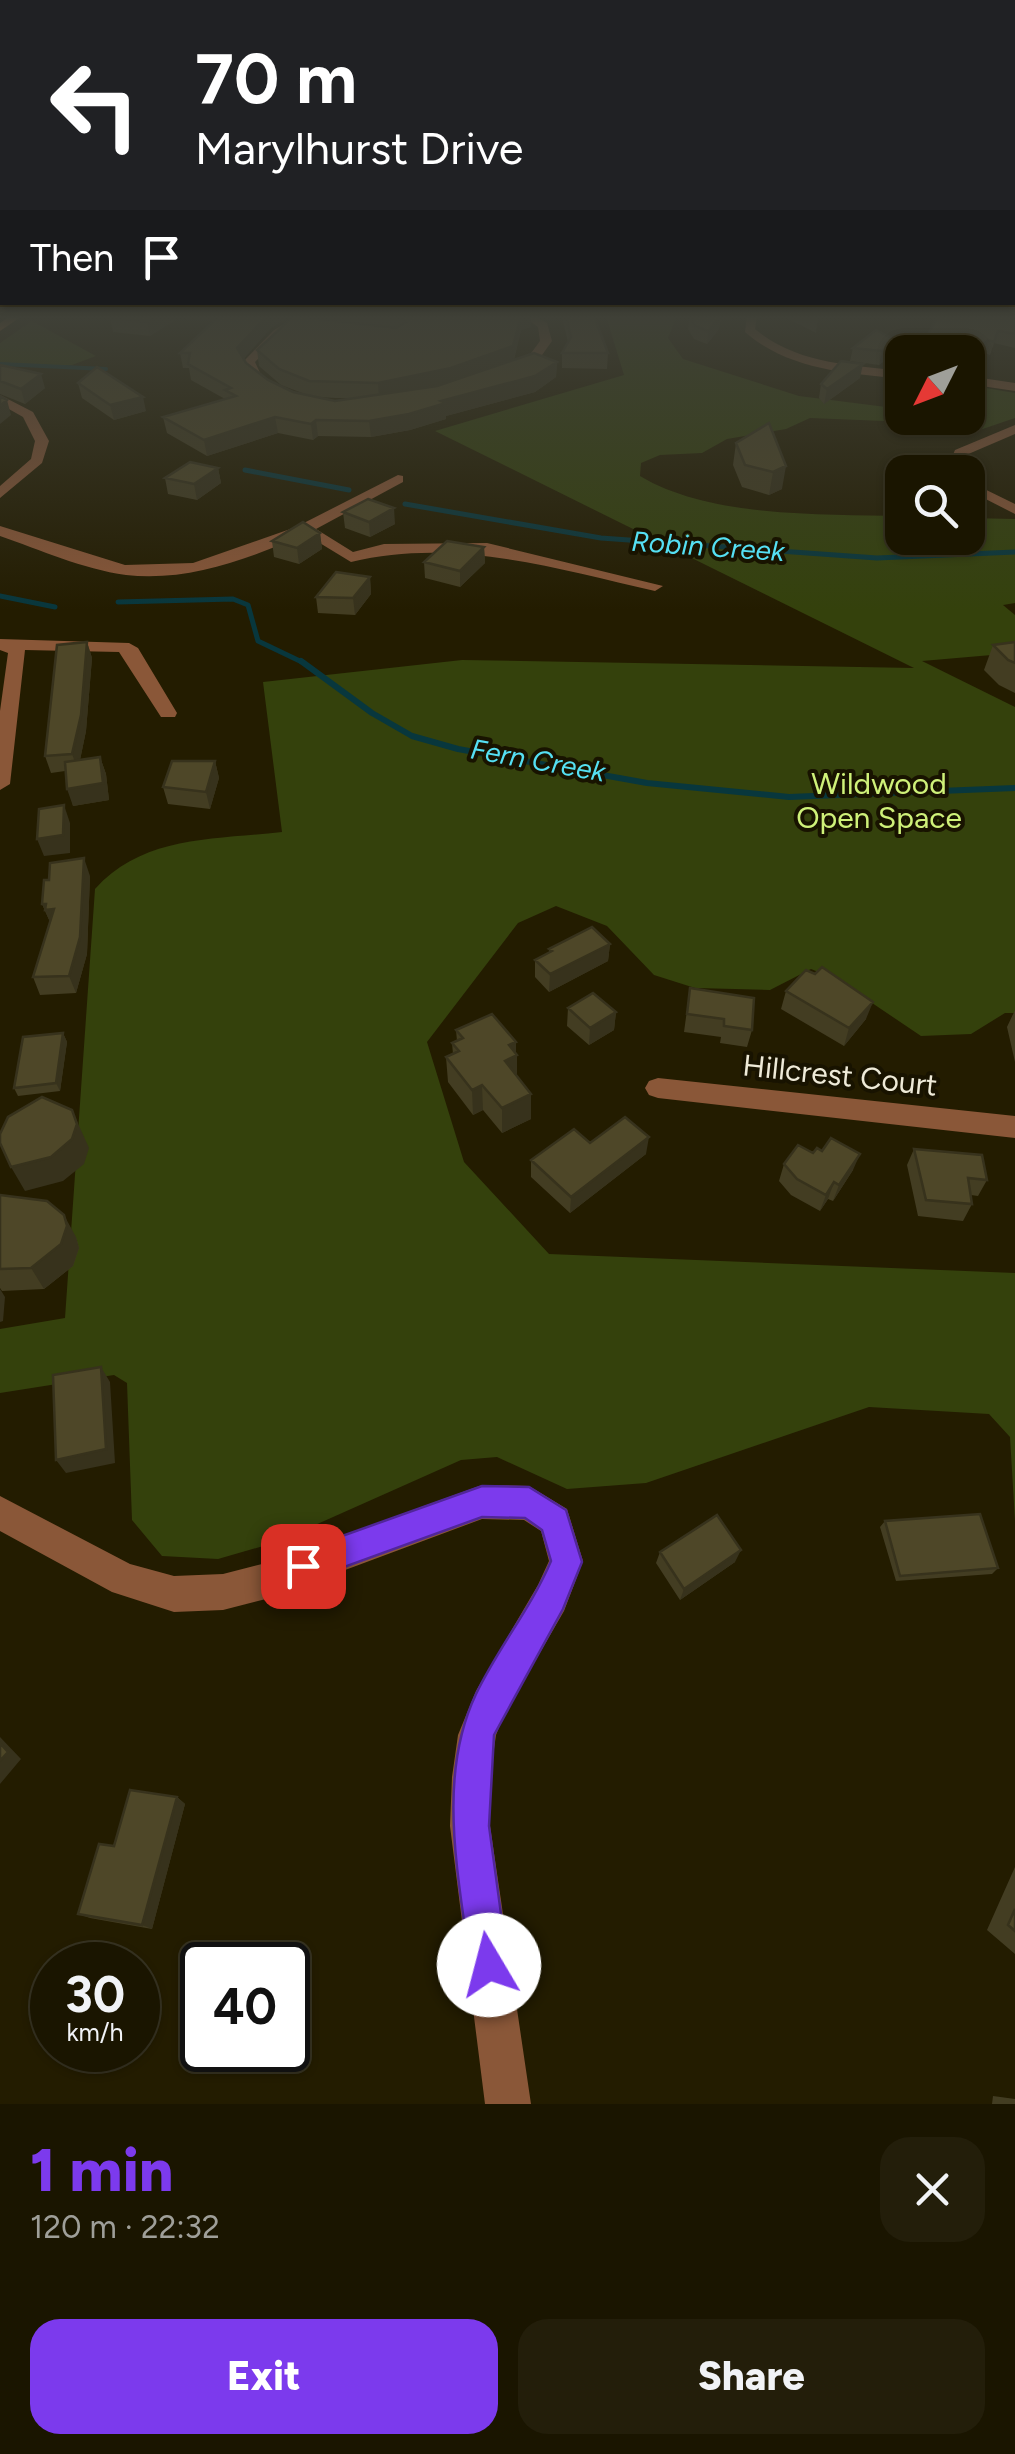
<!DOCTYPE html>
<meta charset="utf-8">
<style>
:root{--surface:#1a1500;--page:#231e0a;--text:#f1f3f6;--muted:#9f9f99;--line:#383422;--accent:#7c3aed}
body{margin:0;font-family:Figtree,sans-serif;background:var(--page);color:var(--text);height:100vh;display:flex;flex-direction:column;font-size:38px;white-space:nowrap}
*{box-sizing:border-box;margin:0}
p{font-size:32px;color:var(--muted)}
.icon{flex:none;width:55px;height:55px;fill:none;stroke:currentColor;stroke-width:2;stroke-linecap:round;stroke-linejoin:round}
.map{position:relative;height:2104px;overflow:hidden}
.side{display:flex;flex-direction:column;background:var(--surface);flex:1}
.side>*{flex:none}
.guide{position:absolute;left:0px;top:0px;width:1015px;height:305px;box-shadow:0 2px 8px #0004,0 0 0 2px var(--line);background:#202124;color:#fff;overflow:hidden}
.needle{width:65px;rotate:228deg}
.buttons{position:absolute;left:885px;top:335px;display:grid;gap:20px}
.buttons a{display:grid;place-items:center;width:100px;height:100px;border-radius:20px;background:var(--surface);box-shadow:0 2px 8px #0004,0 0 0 2px var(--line);font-size:50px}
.speed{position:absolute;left:30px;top:1942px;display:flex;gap:20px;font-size:50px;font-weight:700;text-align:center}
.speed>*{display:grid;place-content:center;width:130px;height:130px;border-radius:50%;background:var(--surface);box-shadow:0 2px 8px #0004,0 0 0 2px var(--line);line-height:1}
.speed small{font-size:25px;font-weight:400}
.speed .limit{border:5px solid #111;border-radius:15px;background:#fff;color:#111}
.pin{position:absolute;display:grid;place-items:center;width:85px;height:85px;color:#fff;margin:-42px;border-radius:20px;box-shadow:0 5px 15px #0006}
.me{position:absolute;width:110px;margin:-55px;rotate:352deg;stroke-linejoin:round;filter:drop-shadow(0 0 8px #0008)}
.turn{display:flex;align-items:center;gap:35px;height:210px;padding:0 30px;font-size:45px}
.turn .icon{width:130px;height:130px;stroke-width:2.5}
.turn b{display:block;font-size:70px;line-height:85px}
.then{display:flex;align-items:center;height:95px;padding:0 30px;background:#0003;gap:20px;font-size:38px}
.round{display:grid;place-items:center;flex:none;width:105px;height:105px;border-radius:30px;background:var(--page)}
.overview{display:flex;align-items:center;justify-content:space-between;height:170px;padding:0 30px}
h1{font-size:60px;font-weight:800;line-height:75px;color:var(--accent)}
.action{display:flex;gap:20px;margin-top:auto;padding:20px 30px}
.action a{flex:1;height:115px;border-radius:30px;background:var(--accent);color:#fff;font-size:40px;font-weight:800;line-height:115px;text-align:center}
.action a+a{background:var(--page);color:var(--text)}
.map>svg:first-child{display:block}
.green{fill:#34410c}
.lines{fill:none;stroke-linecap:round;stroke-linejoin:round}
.stream-far2{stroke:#08373d;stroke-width:4}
.stream-far1{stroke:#08373d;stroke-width:5}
.stream{stroke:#08373d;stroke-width:6}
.minor{fill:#8a5738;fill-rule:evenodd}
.tertiary{fill:#8a5738;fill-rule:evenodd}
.primary{fill:#fb904b;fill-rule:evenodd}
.wall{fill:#433d22;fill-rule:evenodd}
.shaded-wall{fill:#37321c}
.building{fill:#4e4728;stroke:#37321c;stroke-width:2.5}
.route{fill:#7c3aed;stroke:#51269a;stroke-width:2.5}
.labels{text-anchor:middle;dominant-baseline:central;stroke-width:8;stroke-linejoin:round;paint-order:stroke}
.far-water-label{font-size:28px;font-style:italic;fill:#55e0f3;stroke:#181300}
.park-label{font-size:30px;fill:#cff179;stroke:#181300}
.street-label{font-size:30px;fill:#eeead8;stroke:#181300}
</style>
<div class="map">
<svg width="1015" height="2104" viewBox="0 0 1015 2104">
<rect width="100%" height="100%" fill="#231c00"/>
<path class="green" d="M 606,316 L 677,316 L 668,338 L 683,359 L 799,396 L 902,409 L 902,418 L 968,418 L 968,385 L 1015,393 L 1015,418 L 968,434 L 884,421 L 810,418 L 786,429 L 727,439 L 702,453 L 660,455 L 641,463 L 640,476 C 710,518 822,514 902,516 L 902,538 L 968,538 L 968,518 L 1015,519 L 1015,603 L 1003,605 L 1015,615 L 1015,653 L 922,661 L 1015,707 L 1015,1013 L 1005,1013 L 971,1034 L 921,1036 L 838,980 L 811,969 L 770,990 L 695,988 L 654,975 L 607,926 L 556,906 L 518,923 L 427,1042 L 464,1162 L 549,1254 L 1015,1273 L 1015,1521 L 1010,1437 L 989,1414 L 869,1407 L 646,1483 L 567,1489 L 497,1457 L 461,1460 L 277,1542 L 218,1559 L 162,1556 L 132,1520 L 127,1383 L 114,1375 L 0,1393 L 0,1329 L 65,1318 L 95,889 C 144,835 214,840 282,832 L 263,682 L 462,660 L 914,668 L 435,431 L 624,375 Z
M 32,321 L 96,356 L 72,365 L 0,366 L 0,343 Z"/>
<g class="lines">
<path class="stream-far2" d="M 0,364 L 106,369"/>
<path class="stream-far1" d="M 245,470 L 349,490
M 405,504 L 601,538 L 877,558 L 1015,552
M 0,596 L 55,607
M 118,602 L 233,599 L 248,605 L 258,641 L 304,663"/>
<path class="stream" d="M 301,661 L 372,713 L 412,736 L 458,749 L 647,783 L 789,797 L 1015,788"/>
<path class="minor" d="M 297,316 L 309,316 L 282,334 L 255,362 L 261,375 L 279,387 L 269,390 L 252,380 L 243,362 L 274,330 Z
M 523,316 L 535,316 L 547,323 L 552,341 L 537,362 L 504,373 L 504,367 L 529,356 L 540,341 L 538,327 Z
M 747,316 L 757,316 L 755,329 C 796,364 851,365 902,371 L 902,379 C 848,373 788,370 745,332 Z
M 968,376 L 1015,383 L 1015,391 L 968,384 Z
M 0,395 L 33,412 L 49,441 L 42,463 L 0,498 L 0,486 L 31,459 L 35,441 L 23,417 L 0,404 Z
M 1015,425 L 1015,434 L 966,455 L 966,472 L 952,472 L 949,464 L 955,450 Z
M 398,475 L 403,476 L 403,482 L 316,529 L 353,552 L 384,544 L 487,543 L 663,586 L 655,591 C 554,568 454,537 351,562 L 305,534 C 249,559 188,582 126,575 C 82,569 41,550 0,536 L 0,526 L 125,565 L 193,563 L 296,527 Z
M 968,481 L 1015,504 L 1015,514 L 968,490 Z
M 0,639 L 129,643 L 138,648 L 177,713 L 175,717 L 161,717 L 119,652 L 25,650 L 10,784 L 0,790 L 0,711 L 8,653 L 0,650 Z
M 658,1078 L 1015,1116 L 1015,1138 L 658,1098 L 649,1095 L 645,1088 L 649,1081 Z"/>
<path class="tertiary" d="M 482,1485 L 529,1486 L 567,1509 L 583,1561 L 564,1611 L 504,1715 L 496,1735 L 490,1777 L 490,1826 L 531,2104 L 485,2104 L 450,1826 L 452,1777 L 458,1735 L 476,1691 L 538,1585 L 549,1561 L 541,1531 L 524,1520 L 482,1519 L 270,1598 L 223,1610 L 174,1612 L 112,1592 L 0,1531 L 0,1496 L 130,1564 L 174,1576 L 223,1574 L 270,1562 Z"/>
<path class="primary" d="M 10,316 L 22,316 L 0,331 L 0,323 Z"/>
</g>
<path class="wall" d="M 112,316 L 290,316 L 271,328 L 243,359 L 246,363 L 268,380 L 293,392 L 305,394 L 281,385 L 259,366 L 257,350 L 338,321 L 311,316 L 531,316 L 531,327 L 521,330 L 514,360 L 557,362 L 556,377 L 535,392 L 446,416 L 446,419 L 410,430 L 371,437 L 318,436 L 313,440 L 278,433 L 207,456 L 167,433 L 163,417 L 225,399 L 191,380 L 189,368 L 183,368 L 180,353 L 213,321 L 178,318 L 150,336 L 113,332 L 110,318 ZM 318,397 L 336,398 L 352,398 L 335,401 Z
M 541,316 L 594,316 L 608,353 L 607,369 L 562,368 L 562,353 L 568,342 L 562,317 L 550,321 Z
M 690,316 L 731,316 L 728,320 L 721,319 L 719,329 L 707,344 L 694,339 L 688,329 Z
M 783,316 L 818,316 L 816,333 Z
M 934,316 L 1008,316 L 1015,320 L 1015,348 L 994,343 L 990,355 L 984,353 L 978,359 L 968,357 L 968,352 L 943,352 L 924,349 L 927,336 L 936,320 Z
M 897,341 L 893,354 L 879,365 L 850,361 L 853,348 Z
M 0,365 L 45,388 L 25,404 L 0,394 Z
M 860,378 L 824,404 L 819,398 L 821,384 Z
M 78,383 L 146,411 L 114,420 L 82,398 Z
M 769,423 L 782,489 L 769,495 L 742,487 L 733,465 L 736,443 Z
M 218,468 L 221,483 L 197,500 L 168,494 L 165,478 Z
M 343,512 L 395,524 L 370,537 L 345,528 Z
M 320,533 L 322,549 L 299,564 L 274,557 L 272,541 Z
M 484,547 L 485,563 L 460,587 L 425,578 L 424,562 Z
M 370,577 L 371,594 L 355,615 L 318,613 L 316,597 Z
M 87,642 L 92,658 L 86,731 L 80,760 L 100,757 L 106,774 L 109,800 L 73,806 L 65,771 L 51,773 L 45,756 Z
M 1015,642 L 1015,693 L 999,685 L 984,670 L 993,645 Z
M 215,761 L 219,778 L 210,809 L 168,804 L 163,787 Z
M 90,876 L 87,954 L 76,993 L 40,995 L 33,977 L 50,922 L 42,904 Z
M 610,944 L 608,961 L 549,992 L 535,977 L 535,960 L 549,953 L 549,949 Z
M 690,988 L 752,1030 L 747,1047 L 720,1043 L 721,1037 L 684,1032 Z
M 786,991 L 866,1019 L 844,1046 L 781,1009 Z
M 568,1008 L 616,1012 L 614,1030 L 589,1045 L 567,1026 Z
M 1015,1010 L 1015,1062 L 1007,1027 Z
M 456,1030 L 517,1055 L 517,1076 L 531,1094 L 531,1119 L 502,1133 L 483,1110 L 473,1115 L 448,1082 L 446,1057 L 453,1054 L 452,1043 L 457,1041 Z
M 63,1033 L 67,1042 L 60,1091 L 18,1096 L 14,1088 Z
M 590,1143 L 646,1154 L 570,1213 L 531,1177 L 531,1160 Z
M 914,1149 L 987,1180 L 978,1196 L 971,1195 L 972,1204 L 963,1221 L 918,1216 L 907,1165 Z
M 813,1153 L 853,1170 L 833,1201 L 828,1199 L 820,1211 L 791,1195 L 779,1181 L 784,1164 Z
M 0,1195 L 76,1237 L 79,1248 L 73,1266 L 44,1289 L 2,1291 L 0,1288 Z
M 885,1521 L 998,1568 L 992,1574 L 896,1581 L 880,1527 Z
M 660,1552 L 735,1562 L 680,1600 L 656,1563 Z
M 177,1797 L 185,1804 L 152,1929 L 90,1918 L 78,1914 L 114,1846 Z
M 1015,1867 L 1015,1954 L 987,1930 Z
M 993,2096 L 1015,2099 L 1015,2104 L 992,2104 Z"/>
<path class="shaded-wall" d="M 157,316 L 177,316 L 178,318 L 150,336 L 147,322 Z
M 267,316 L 290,316 L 271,328 L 239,364 L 237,348 Z
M 521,316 L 531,316 L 531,327 L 521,330 L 513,362 L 451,383 L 379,399 L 378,383 Z
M 550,316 L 562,316 L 562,317 L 550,321 Z
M 721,316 L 719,329 L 707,344 L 708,331 Z
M 988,340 L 984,353 L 978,359 L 982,346 Z
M 897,341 L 893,354 L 879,365 L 882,351 Z
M 557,362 L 556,377 L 535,392 L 446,416 L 446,419 L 410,430 L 371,437 L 369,421 L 441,401 Z
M 863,364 L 860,378 L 824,404 L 827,389 Z
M 41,374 L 45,388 L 25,404 L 21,389 Z
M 143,397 L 146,411 L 114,420 L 110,405 Z
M 7,400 L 11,415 L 0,424 L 0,406 Z
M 275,417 L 278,433 L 207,456 L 204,440 Z
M 316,420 L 318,436 L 313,440 L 311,424 Z
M 786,466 L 782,489 L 769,495 L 773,472 Z
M 218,468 L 221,483 L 197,500 L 194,484 Z
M 394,508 L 395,524 L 370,537 L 369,522 Z
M 320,533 L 322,549 L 299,564 L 297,548 Z
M 484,547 L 485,563 L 460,587 L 460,571 Z
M 370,577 L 371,594 L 355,615 L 353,598 Z
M 87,642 L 92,658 L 86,731 L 78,770 L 72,754 Z
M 100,757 L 106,774 L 109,800 L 73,806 L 67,789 Z
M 215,761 L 219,778 L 210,809 L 206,792 Z
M 64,805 L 70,823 L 70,853 L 44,856 L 37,839 Z
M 84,858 L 90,876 L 87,954 L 76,993 L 69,976 Z
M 42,904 L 46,904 L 54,909 L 50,922 Z
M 610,944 L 608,961 L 549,992 L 550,974 Z
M 873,1002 L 866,1019 L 844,1046 L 849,1028 Z
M 616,1012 L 614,1030 L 589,1045 L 590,1028 Z
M 63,1033 L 67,1042 L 60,1091 L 56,1083 Z
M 516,1042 L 516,1056 L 517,1055 L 517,1081 L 505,1061 L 509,1045 Z
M 482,1085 L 483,1110 L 473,1115 L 472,1090 Z
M 531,1094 L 531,1119 L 502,1133 L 502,1108 Z
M 72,1110 L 89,1148 L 84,1164 L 63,1181 L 25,1191 L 11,1167 Z
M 649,1137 L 646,1154 L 570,1213 L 571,1197 Z
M 860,1154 L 853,1170 L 833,1201 L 839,1185 Z
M 834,1182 L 828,1199 L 820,1211 L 826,1195 Z
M 64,1215 L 76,1237 L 79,1248 L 73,1266 L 44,1289 L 31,1268 Z
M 0,1289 L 5,1297 L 3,1321 L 0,1322 Z
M 101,1367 L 110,1382 L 115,1463 L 66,1473 L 56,1460 Z
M 741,1550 L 735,1562 L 680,1600 L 684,1589 Z
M 0,1737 L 21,1759 L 0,1784 Z
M 177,1797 L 185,1804 L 152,1929 L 142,1925 Z"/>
<path class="building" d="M 112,316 L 157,316 L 147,322 L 110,318 Z
M 219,316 L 267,316 L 237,348 L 246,363 L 268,380 L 293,392 L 335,401 L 437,386 L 534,353 L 557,362 L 535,376 L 441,401 L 446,403 L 409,414 L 369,421 L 316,420 L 311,424 L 275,417 L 204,440 L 163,417 L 236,396 L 225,390 L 231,388 L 188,364 L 190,353 L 180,353 Z
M 294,316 L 396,328 L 406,322 L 403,318 L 392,316 L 521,316 L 513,346 L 451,368 L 378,383 L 309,381 L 279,369 L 257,350 Z
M 566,316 L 594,316 L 608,353 L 562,353 L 571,337 Z
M 690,316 L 721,316 L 708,331 L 695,326 Z
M 938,316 L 1008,316 L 1015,320 L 1015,334 L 998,331 L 994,342 L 988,340 L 982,346 L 927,336 Z
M 876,330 L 897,341 L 882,351 L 853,348 Z
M 841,361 L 863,364 L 827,389 L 821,384 Z
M 0,365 L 41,374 L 21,389 L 0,381 Z
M 97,367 L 143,397 L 110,405 L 78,383 Z
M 0,396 L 7,400 L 0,406 Z
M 769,423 L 786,466 L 773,472 L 745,465 L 736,443 Z
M 190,462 L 218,468 L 194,484 L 165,478 Z
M 368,499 L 394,508 L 369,522 L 343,512 Z
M 303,522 L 320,533 L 297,548 L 272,541 Z
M 447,541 L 484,547 L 460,571 L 424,562 Z
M 336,572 L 370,577 L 353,598 L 316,597 Z
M 87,642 L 81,715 L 72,754 L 45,756 L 57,645 Z
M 1015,642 L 1015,663 L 1008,660 L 993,645 Z
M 100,757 L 103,783 L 67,789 L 65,762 Z
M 172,761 L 215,761 L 206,792 L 163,787 Z
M 64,805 L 63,835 L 37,839 L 39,809 Z
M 84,858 L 80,937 L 69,976 L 33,977 L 54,909 L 45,910 L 46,904 L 42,904 L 44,880 L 49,880 L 50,863 Z
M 592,927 L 610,944 L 550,974 L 535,960 L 552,951 L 549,949 Z
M 822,967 L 873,1002 L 849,1028 L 786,991 L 806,970 L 815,974 Z
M 690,988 L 754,998 L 752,1030 L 724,1026 L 724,1019 L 687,1014 Z
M 593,993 L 616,1012 L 590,1028 L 568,1008 Z
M 492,1014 L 516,1042 L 509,1045 L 517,1055 L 505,1061 L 531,1094 L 502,1108 L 482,1085 L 472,1090 L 446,1057 L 459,1051 L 452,1043 L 463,1038 L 456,1030 Z
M 63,1033 L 56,1083 L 14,1088 L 23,1037 Z
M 42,1097 L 72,1110 L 77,1124 L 72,1139 L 51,1157 L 11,1167 L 0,1143 L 0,1134 L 8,1117 Z
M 625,1117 L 649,1137 L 571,1197 L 531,1160 L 574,1129 L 590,1143 Z
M 831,1138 L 860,1154 L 839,1185 L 834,1182 L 826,1195 L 797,1179 L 784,1164 L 798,1145 L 813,1153 L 817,1148 L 822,1151 Z
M 914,1149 L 982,1155 L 987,1180 L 968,1178 L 972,1204 L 926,1200 Z
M 0,1195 L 47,1201 L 64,1215 L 67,1226 L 61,1244 L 31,1268 L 0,1269 Z
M 101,1367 L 106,1449 L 56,1460 L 53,1375 Z
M 980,1514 L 998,1568 L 900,1576 L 885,1521 Z
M 717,1515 L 741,1550 L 684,1589 L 660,1552 Z
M 0,1743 L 8,1752 L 0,1761 Z
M 130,1790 L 177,1797 L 142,1925 L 78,1914 L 99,1844 L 114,1846 Z
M 1015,1909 L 1015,1931 L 1008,1925 Z"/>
<linearGradient id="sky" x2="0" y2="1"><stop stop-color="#130f00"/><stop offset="0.52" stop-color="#3f4037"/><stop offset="1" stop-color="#3f4037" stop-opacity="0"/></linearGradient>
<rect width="1015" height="610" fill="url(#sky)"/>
<path class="route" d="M 482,1486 L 529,1487 L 566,1510 L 582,1562 L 563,1609 L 494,1735 L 489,1826 L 508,1965 L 503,1979 L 489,1984 L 475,1979 L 470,1965 C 459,1877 436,1778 476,1694 C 498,1648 531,1608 551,1561 L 542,1530 L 525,1518 L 482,1517 L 303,1582 L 292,1577 L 287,1566 L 292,1555 L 303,1550 Z"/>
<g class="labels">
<g class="far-water-label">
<text transform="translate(708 546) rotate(4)">Robin Creek</text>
<text transform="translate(538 760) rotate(10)">Fern Creek</text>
</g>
<g class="park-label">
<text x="879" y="783">Wildwood<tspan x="879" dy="34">Open Space</tspan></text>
</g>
<g class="street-label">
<text transform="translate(840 1075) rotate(6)">Hillcrest Court</text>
</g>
</g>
</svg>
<div class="buttons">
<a><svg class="needle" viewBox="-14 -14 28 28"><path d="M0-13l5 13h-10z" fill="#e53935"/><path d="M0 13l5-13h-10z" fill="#9f9f99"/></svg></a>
<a><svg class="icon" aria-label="search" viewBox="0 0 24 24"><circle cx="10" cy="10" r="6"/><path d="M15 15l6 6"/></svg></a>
</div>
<div class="speed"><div>30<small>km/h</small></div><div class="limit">40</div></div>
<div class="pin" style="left:303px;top:1566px;background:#d93025"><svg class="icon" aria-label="arrive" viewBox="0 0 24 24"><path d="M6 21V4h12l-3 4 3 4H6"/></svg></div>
<svg class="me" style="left:489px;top:1965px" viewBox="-20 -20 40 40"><circle r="19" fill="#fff"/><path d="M0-13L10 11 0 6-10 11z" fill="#7c3aed"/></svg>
<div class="guide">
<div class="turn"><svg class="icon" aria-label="left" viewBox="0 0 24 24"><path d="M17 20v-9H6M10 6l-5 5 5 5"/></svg><div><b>70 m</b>Marylhurst Drive</div></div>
<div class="then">Then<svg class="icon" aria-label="arrive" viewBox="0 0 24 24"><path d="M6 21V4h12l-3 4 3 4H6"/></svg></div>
</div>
</div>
<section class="side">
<div class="overview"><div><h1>1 min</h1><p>120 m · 22:32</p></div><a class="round"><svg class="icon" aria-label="close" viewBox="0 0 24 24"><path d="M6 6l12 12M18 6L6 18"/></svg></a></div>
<div class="action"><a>Exit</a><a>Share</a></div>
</section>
